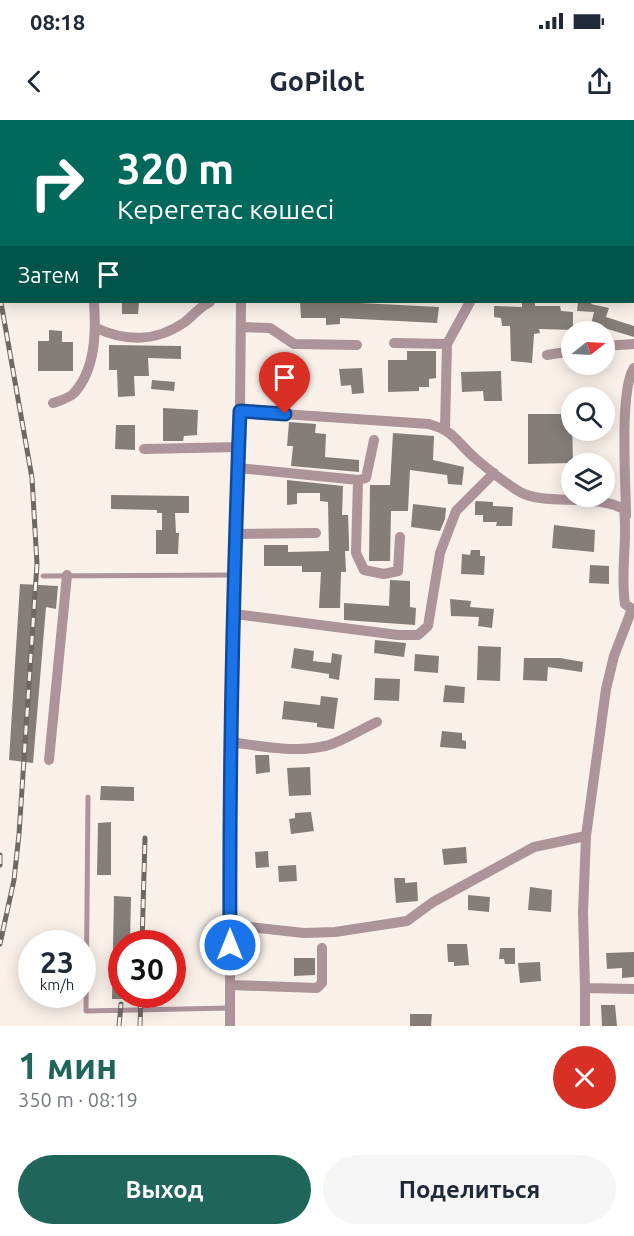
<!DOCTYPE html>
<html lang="ru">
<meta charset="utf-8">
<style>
:root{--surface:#fff;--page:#f6f6f7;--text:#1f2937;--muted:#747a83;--accent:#1f6559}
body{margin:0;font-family:Ubuntu,sans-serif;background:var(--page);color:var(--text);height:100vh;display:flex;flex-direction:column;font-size:22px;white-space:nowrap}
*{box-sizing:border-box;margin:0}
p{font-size:20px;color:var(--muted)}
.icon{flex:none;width:33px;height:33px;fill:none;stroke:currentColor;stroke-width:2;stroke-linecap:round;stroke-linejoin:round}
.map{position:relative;height:906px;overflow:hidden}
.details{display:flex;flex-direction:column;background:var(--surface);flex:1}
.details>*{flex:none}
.banner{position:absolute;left:0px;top:0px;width:634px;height:183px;box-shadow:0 3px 15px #0003;background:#00695c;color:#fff;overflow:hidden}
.needle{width:39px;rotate:72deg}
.controls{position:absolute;left:561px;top:201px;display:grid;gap:12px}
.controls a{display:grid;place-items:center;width:54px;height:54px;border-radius:50%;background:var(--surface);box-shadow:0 3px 15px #0003;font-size:30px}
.speed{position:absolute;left:18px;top:810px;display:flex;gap:12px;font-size:30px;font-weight:700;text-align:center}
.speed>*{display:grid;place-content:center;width:78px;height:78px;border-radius:50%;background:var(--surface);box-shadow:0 3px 15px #0003;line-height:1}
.speed small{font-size:15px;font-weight:400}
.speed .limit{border:9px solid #d22;background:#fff;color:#111}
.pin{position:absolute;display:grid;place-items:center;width:51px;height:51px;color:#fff;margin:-62px -26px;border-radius:50% 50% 50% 0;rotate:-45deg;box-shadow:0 0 6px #0007}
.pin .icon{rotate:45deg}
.me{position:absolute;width:66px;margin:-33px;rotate:0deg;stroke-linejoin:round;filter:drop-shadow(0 0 4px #0008)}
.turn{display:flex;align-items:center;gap:21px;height:126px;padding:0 18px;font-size:27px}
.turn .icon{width:78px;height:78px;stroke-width:2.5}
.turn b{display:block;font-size:42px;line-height:51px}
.then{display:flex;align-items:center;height:57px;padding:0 18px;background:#0003;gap:12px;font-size:22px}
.round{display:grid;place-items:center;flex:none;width:63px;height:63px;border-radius:32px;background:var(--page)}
.overview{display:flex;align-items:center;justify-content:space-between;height:102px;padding:0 18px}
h1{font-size:36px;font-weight:600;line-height:45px;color:var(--accent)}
.primary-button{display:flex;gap:12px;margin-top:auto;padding:12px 18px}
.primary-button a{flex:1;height:69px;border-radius:36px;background:var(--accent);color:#fff;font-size:24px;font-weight:600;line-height:69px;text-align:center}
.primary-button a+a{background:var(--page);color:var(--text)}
.status{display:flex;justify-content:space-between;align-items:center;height:42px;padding:0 30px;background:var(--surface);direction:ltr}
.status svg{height:16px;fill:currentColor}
header{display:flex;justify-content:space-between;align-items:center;height:78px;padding:0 18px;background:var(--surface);font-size:27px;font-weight:600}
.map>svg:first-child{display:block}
.building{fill:#857e78}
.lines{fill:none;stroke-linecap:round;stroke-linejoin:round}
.path{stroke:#9f9893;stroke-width:2;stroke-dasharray:6 3;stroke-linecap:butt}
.lane{stroke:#ac9499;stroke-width:5}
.street{stroke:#ac9499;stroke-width:10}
.rail-casing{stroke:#6d6864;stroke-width:5}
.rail{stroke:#f9f0e9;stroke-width:3;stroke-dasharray:9;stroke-linecap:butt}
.route-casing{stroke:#114b97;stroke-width:15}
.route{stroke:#1a73e8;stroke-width:10}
</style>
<div class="status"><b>08:18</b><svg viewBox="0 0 49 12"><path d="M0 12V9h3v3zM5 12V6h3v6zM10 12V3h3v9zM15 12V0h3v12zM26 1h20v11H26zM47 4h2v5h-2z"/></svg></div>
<header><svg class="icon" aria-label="back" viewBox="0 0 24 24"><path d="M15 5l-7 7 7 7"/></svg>GoPilot<svg class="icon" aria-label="share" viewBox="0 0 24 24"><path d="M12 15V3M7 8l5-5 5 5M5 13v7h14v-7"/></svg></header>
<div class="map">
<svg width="634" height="906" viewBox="0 0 634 906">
<rect width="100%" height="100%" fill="#f9f0e9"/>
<path class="building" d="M 122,182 L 139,182 L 138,194 L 122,194 Z
M 300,182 L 341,182 L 439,187 L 437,203 L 340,198 L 340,204 L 326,205 L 326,198 L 301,198 Z
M 522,182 L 535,182 L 535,186 L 560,186 L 561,191 L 573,192 L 573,210 L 539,209 L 540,213 L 534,214 L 532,243 L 511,241 L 510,206 L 502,206 L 501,198 L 494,197 L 494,186 L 522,187 Z
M 578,182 L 592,182 L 591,184 L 609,188 L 606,197 L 634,206 L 634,217 L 591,204 L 594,192 L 577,191 Z
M 49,210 L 62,211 L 62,222 L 73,222 L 73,251 L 38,251 L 38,221 L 49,221 Z
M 109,225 L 181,226 L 181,239 L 148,238 L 149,256 L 134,256 L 135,276 L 118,277 L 117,250 L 109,250 Z
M 407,231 L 436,231 L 436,258 L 429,259 L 429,267 L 419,267 L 419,271 L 388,272 L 388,240 L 407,240 Z
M 362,248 L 364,273 L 352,274 L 351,265 L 341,266 L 339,249 Z
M 501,251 L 502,281 L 484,281 L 483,271 L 462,272 L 461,252 Z
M 152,260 L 175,262 L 174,271 L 151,269 Z
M 163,288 L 198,290 L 197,315 L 184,316 L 183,321 L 163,321 Z
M 528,294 L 567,294 L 567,299 L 572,299 L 573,343 L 528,344 Z
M 289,302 L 316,304 L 315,313 L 326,314 L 325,337 L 359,340 L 359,352 L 291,346 L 293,326 L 287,326 Z
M 116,305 L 135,305 L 135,330 L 115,329 Z
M 393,313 L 434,316 L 433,340 L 464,347 L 462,365 L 448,364 L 447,355 L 410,350 L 408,391 L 391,391 L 390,441 L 369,441 L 370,365 L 390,365 Z
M 287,360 L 343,366 L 342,395 L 348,395 L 349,421 L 349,431 L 345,431 L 346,452 L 341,452 L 340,488 L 319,488 L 321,452 L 302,452 L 302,446 L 264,446 L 264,425 L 288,425 L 288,432 L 329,431 L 328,382 L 320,381 L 320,373 L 297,373 L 297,384 L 287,385 Z
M 111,375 L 189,376 L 189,393 L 175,393 L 176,413 L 179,413 L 178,434 L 156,434 L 156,410 L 162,410 L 162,393 L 157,393 L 157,390 L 111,389 Z
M 476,381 L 493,382 L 493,386 L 513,387 L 512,406 L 496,406 L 497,402 L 483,402 L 483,395 L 475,395 L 475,383 Z
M 413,384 L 446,388 L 445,399 L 440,411 L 411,407 Z
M 554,405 L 595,410 L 594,432 L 552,428 Z
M 471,430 L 480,430 L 480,436 L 485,436 L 484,455 L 461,454 L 462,434 L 470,435 Z
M 590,445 L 609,446 L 609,464 L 589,463 Z
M 390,460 L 410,461 L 410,487 L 416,488 L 415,505 L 344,500 L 344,483 L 389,486 Z
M 20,464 L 58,466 L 56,489 L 46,487 L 33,643 L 9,640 Z
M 450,479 L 471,481 L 470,487 L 494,489 L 492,508 L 478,506 L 479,497 L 451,496 Z
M 375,520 L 406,523 L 404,537 L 374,533 Z
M 478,526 L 501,527 L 500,561 L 477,560 Z
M 294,528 L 314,531 L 313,541 L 331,543 L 332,533 L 342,535 L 339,560 L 329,558 L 329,554 L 291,548 Z
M 415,534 L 439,536 L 438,553 L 414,551 Z
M 524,538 L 560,538 L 583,542 L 582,552 L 548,547 L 547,561 L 523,560 Z
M 375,558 L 400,559 L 399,581 L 374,580 Z
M 445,565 L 465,567 L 464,583 L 443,582 Z
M 321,576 L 338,578 L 334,609 L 317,607 L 317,603 L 282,599 L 284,581 L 320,585 Z
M 442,611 L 462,613 L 462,620 L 466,621 L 466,629 L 440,627 Z
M 255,635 L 269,635 L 270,652 L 256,654 Z
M 310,647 L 311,675 L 289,676 L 287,648 Z
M 101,666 L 134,667 L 134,681 L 100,680 Z
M 311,692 L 314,711 L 291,714 L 289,699 L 295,698 L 295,693 Z
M 111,702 L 111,755 L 97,755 L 98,703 Z
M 466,727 L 467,743 L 444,745 L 442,729 Z
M 268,731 L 269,747 L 256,748 L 255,732 Z
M 296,745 L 297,761 L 279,762 L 278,746 Z
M 394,758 L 405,758 L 405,763 L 417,762 L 418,781 L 396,783 Z
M 530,767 L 552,770 L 551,792 L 528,790 Z
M 468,775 L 490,777 L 489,792 L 468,790 Z
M 114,776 L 131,777 L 130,824 L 122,824 L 122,879 L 112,879 Z
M 447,824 L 467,824 L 469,845 L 454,846 L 454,842 L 448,842 Z
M 500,828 L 515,828 L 515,844 L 505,844 L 504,839 L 499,839 Z
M 634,832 L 634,857 L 622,858 L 622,848 L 607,849 L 606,833 Z
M 294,838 L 315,838 L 315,855 L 294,856 Z
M 540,842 L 541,861 L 520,863 L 518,843 Z
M 601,885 L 615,885 L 617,906 L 602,906 Z
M 410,894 L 432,894 L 431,906 L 410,906 Z"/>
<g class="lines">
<path class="path" d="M 633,42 L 634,42"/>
<path class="lane" d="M 43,456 L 234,455
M 88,677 L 86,891 L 230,888"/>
<path class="street" d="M 372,0 L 375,2
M 100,2 L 100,0
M 247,2 L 247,0
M 503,2 L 503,0
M 561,2 L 561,0
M 627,2 L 628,0
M 633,25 L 634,26
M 633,97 L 634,97
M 633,159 L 634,160
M 241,207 L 270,208 L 294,224 L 357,225
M 96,208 C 127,222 156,222 185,202 C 195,194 198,188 210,182
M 394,223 L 447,224
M 604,226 L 634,224
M 547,235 L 572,231
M 53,283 C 59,281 70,278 74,273 C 96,249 96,211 94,182
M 240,291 L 429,304 C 455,311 457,323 476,339 C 489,350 505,363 520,372 C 546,386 594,373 624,389 C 628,420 620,452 625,484 L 634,490
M 445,308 L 447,224 L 470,182
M 144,329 L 239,327
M 238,348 L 358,360 L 366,358 L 374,320
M 358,360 L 356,433 L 364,450 L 384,454 L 398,451 L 400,417
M 626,396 C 626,366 619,269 634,248
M 235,414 L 316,413
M 632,489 L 614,536 L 606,569 L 586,716 L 583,792 L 585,868 L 634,869
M 235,494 L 398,515 L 418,515 L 428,506 L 440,433 L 456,391 L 494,353
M 230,622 C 261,626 294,633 325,626 C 342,622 361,609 377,602
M 49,640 L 67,455
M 230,805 L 304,813 L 335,812 L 407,801 L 433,782 L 534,727 L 586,716
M 231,865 L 317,868 L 322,863 L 322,828
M 230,906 L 230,622 L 235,494 L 234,455 L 240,291 L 241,182
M 585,906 L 585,868"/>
<g class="rail-casing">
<path id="rail" d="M 0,177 L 32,358 L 37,444 L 19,714 L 14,760 L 0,824
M 0,735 L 0,745
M 142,824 L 145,718
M 119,906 L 121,884
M 140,906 L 141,874"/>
</g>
<use href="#rail" class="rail"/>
</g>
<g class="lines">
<g class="route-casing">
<path id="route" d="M 230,825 C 229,647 233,469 240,291 L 285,294"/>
</g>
<use href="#route" class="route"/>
</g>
</svg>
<div class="controls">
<a><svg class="needle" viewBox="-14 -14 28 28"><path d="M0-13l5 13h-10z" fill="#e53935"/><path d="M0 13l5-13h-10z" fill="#747a83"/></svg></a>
<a><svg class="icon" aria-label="search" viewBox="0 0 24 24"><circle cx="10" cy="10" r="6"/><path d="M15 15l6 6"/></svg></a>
<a><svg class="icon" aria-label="layers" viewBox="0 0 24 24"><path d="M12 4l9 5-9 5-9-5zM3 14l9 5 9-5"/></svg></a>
</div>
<div class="speed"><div>23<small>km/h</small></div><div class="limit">30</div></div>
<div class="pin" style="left:285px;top:294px;background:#d93025"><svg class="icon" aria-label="arrive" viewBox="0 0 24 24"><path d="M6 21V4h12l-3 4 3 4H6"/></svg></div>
<svg class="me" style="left:230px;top:825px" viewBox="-20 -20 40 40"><circle r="17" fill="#1a73e8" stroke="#fff" stroke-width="3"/><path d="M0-11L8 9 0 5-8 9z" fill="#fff"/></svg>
<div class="banner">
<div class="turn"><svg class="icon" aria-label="right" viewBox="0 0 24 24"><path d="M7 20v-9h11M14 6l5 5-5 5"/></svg><div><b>320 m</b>Керегетас көшесі</div></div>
<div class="then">Затем<svg class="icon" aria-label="arrive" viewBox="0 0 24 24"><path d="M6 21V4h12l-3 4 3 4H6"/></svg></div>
</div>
</div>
<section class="details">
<div class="overview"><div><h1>1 мин</h1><p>350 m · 08:19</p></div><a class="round" style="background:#d93025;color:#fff"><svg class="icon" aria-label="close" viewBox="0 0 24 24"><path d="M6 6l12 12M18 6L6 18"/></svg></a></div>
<div class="primary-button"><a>Выход</a><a>Поделиться</a></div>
</section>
